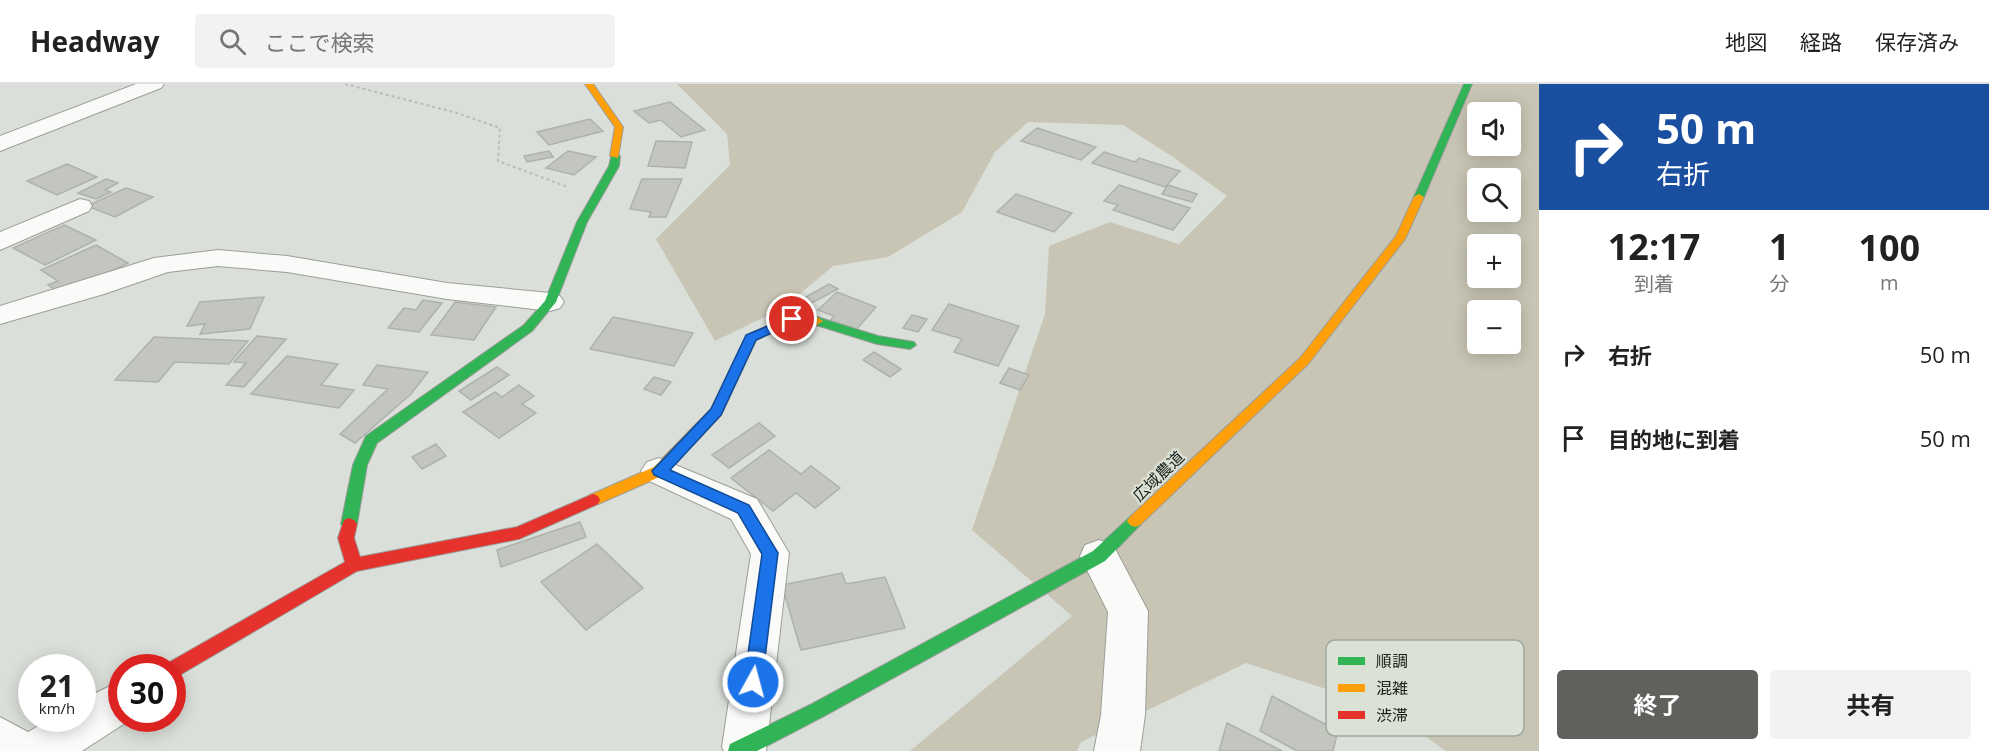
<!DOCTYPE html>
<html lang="ja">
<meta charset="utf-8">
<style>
:root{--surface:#fff;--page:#f2f2f2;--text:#222;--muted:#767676;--line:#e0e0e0;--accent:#5e615c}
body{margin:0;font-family:"Open Sans","Noto Sans JP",sans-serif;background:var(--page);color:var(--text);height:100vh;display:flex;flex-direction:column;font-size:22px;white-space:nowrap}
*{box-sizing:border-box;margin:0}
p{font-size:20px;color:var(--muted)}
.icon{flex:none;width:33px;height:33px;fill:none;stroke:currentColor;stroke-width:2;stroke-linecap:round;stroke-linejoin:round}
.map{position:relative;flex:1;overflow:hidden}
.panel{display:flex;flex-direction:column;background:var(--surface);width:450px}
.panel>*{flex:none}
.top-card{background:#1a4fa0;color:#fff;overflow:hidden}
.fabs{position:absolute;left:1467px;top:18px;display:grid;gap:12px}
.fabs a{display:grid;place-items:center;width:54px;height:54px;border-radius:6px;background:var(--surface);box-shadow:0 3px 15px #0003;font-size:30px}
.speed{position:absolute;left:18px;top:570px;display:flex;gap:12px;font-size:30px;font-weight:700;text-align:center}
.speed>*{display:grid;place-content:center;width:78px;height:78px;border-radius:50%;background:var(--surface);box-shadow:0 3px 15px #0003;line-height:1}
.speed small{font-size:15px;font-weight:400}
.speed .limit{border:9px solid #d22;background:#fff;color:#111}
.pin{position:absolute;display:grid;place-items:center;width:51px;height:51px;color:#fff;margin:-26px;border:3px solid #fff;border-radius:50%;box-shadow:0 2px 6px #0007}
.me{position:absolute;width:66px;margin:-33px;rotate:7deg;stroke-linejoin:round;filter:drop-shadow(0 0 4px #0008)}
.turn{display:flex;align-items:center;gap:21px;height:126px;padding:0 18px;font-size:27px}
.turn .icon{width:78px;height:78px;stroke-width:2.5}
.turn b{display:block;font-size:42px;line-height:51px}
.eta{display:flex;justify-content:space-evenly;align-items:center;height:102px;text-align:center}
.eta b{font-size:36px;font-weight:700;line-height:42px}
.button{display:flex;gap:12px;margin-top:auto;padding:12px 18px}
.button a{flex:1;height:69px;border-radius:6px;background:var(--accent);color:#fff;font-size:24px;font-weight:700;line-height:69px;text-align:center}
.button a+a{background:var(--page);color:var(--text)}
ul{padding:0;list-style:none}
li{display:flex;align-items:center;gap:18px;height:84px;padding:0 18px}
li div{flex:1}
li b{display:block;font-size:22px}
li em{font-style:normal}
header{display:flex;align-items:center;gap:36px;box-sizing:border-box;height:84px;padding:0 30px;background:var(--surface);border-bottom:2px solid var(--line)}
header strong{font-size:28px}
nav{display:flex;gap:33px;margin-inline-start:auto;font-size:21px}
.search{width:420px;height:54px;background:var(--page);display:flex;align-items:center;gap:15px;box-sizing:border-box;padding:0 21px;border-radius:6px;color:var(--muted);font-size:22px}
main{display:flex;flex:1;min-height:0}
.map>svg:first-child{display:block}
.green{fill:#c8c5b4;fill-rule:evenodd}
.building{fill:#c3c6be;stroke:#afb1ac;stroke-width:1.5}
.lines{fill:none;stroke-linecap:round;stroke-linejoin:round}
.street-casing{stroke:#9b9e9a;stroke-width:2}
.fast-casing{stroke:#9b9e9a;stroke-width:2}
.slow-casing{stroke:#9b9e9a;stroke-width:2}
.jam-casing{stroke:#9b9e9a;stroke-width:2}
.path{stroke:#babcb9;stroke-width:2;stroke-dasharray:3 3;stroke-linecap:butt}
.street{fill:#fafaf9;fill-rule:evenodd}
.fast{fill:#30b455;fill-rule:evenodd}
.slow{fill:#ff9f0a;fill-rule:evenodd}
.jam{fill:#e5322d;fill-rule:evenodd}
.route{fill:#1a73e8;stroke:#114b97;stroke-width:1.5}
.labels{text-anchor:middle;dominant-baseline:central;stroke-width:4.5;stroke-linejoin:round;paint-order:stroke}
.street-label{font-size:16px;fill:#1a1d18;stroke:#dae2d6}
.key{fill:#dae2d6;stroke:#a0a79d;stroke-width:1.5}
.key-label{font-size:16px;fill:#1a1d18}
</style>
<header>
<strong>Headway</strong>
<div class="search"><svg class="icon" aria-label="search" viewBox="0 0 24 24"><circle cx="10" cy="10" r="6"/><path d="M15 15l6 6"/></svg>ここで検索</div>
<nav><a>地図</a><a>経路</a><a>保存済み</a></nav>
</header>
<main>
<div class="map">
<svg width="1539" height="667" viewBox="0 0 1539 667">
<rect width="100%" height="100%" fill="#dbdfd9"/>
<path class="green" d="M 677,0 L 1539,0 L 1539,667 L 1446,667 L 1388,625 L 1246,579 L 1081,658 L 1077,667 L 910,667 L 1072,532 L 972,446 L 1045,230 L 1049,162 L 1110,138 L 1179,160 L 1227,112 L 1173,73 L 1123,41 L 1028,38 L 995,68 L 962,128 L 888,173 L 833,182 L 783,224 L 715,257 L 656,155 L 730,81 L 727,50 ZM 1478,28 L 1510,28 L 1510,62 L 1478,62 ZM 1478,94 L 1510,94 L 1510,128 L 1478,128 ZM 1478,160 L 1510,160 L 1510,194 L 1478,194 ZM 1478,226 L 1510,226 L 1510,260 L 1478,260 Z"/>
<path class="building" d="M 670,18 L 705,46 L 681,53 L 661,36 L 649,39 L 634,27 Z
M 590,35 L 603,47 L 549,61 L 537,48 Z
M 1037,44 L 1096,63 L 1081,76 L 1021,57 Z
M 656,57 L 692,58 L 685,84 L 648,82 Z
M 549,67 L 553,73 L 527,78 L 524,72 Z
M 568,67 L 596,73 L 574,91 L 546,84 Z
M 1104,68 L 1135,78 L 1139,74 L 1180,87 L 1165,103 L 1092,79 Z
M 67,80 L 97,93 L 57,111 L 27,97 Z
M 106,95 L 118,99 L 105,106 L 111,108 L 96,115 L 78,109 Z
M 642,95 L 682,95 L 666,133 L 649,133 L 651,128 L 630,125 Z
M 1119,101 L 1190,124 L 1173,146 L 1113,126 L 1118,121 L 1104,117 Z
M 1168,101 L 1197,110 L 1192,118 L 1162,110 Z
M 126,104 L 153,113 L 115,133 L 87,122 Z
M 1016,110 L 1072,129 L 1054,148 L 997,128 Z
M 64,141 L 96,156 L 45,181 L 13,164 Z
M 96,161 L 128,179 L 63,211 L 48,201 L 58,197 L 41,186 Z
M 829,200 L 838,205 L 812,219 L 804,214 Z
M 837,208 L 876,223 L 856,246 L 830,237 L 834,232 L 818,226 Z
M 264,213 L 250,245 L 200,250 L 205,240 L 187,242 L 200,218 Z
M 423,216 L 442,219 L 419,248 L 388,244 L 404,224 L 416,226 Z
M 455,218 L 496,223 L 474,256 L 431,251 Z
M 949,220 L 1019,242 L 998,282 L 954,268 L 962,255 L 932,246 Z
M 912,231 L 927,235 L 918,248 L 903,244 Z
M 613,233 L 693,249 L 674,282 L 590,265 Z
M 257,252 L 286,255 L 244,303 L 226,301 L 246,279 L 234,278 Z
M 154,253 L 248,257 L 229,280 L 175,278 L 158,298 L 115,296 Z
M 874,268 L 901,285 L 890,293 L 863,276 Z
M 287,272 L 338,280 L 321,301 L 354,306 L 339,324 L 251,310 Z
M 377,281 L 428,288 L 411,310 L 355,359 L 340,350 L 388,305 L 363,301 Z
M 497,283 L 509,291 L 471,316 L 459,307 Z
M 1009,284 L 1029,291 L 1020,306 L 1000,299 Z
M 654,293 L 671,298 L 661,311 L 644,305 Z
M 519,301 L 534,312 L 522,320 L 536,329 L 499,354 L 463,328 L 495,308 L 502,313 Z
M 759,339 L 775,352 L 729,384 L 712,371 Z
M 436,360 L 446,372 L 422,385 L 412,373 Z
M 769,366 L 801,390 L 811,382 L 840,404 L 815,424 L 796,409 L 773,427 L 731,394 Z
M 580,438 L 586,453 L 501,483 L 497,466 Z
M 597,460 L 643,504 L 586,546 L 541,498 Z
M 842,489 L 846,500 L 885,493 L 905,544 L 801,566 L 782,501 Z
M 1272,612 L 1338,647 L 1333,667 L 1297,667 L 1260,647 Z
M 1227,639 L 1282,667 L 1219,667 Z"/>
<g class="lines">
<g class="street-casing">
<path id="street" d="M 136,0 L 164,0 L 161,4 L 0,67 L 0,52 Z
M 80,115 L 89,117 L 92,122 L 89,127 L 0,166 L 0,148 Z
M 218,166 L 287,172 L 447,199 L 550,209 L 560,212 L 564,218 L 560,224 L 550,227 L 447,215 L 287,188 L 218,182 L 168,188 L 104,210 L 0,240 L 0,222 L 154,174 Z
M 659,374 L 757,415 L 789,469 L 766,667 L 724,667 L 722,663 L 751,470 L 731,435 L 647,396 L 641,387 L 647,378 Z
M 1099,456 L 1113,461 L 1148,527 L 1145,631 L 1140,667 L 1094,667 L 1101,631 L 1108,528 L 1080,472 L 1085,461 Z
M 122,596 L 122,634 L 133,634 L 82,667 L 0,667 L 0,633 L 28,648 L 52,634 L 82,634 L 82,616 Z"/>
</g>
<g class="fast-casing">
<path id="fast" d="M 1464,0 L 1472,0 L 1424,113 L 1423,115 L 1415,115 L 1414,113 Z
M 612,70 L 620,72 L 619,82 L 587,138 L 556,218 L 532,247 L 377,359 L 367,381 L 357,440 L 354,444 L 349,446 L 344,444 L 341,440 L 353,381 L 366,352 L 524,241 L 545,217 L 577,138 L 609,82 Z
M 817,233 L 878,252 L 914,258 L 916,261 L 910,265 L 877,260 L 813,240 L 811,237 L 813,234 Z
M 1135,431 L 1140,433 L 1143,437 L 1140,441 L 1105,477 L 824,632 L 757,667 L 728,667 L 730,660 L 812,620 L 1093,467 L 1130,433 Z"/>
</g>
<g class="slow-casing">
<path id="slow" d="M 585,0 L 593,0 L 623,43 L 618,74 L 610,72 L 615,43 Z
M 1419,110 L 1424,113 L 1405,155 L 1308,280 L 1140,441 L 1135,443 L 1130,441 L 1127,437 L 1130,433 L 1300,274 L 1396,152 L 1414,113 Z
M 792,231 L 817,233 L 823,237 L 817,241 L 794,239 L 756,256 L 721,331 L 664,391 L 598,420 L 588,420 L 586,416 L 588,412 L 654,383 L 711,325 L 747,251 Z"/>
</g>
<g class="jam-casing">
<path id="jam" d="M 593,410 L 598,412 L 600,416 L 598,420 L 519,455 L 357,487 L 178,592 L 172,594 L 172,584 L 164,584 L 166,580 L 345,478 L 338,454 L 344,436 L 349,434 L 354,436 L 357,440 L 354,454 L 360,473 L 517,443 Z"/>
</g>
<path class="path" d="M 345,0 L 457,29 L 500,44 L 498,77 L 568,103"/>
<use href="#street" class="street"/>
<use href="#fast" class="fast"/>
<use href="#slow" class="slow"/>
<use href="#jam" class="jam"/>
</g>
<path class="route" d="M 792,232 L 796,233 L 796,238 L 756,256 L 721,331 L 670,386 L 749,421 L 778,469 L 762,598 L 760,604 L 753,607 L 747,604 L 744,598 L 762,470 L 738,429 L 654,391 L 652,387 L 711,325 L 746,251 Z"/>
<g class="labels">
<g class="street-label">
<text transform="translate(1158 392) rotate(-44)">広域農道</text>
</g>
</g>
<rect x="1326" y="556" width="198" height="96" rx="9" class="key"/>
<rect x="1338" y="573" width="27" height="8" fill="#30b455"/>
<rect x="1338" y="600" width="27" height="8" fill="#ff9f0a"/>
<rect x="1338" y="627" width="27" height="8" fill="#e5322d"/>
<g class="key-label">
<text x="1376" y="583">順調</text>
<text x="1376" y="610">混雑</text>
<text x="1376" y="637">渋滞</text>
</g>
</svg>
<div class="fabs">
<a><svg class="icon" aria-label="sound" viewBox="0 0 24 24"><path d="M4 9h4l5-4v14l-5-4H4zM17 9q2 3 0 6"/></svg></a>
<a><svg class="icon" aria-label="search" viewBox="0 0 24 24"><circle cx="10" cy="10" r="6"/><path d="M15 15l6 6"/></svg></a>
<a>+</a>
<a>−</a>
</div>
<div class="speed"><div>21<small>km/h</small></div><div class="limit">30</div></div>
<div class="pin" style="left:792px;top:235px;background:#d93025"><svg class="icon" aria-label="arrive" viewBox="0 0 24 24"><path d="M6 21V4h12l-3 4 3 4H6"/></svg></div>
<svg class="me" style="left:753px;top:598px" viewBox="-20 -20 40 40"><circle r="17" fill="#1a73e8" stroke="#fff" stroke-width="3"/><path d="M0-11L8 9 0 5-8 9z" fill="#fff"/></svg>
</div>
<section class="panel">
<div class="top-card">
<div class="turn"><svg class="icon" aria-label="right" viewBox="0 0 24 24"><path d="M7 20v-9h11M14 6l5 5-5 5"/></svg><div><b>50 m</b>右折</div></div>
</div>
<div class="eta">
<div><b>12:17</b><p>到着</p></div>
<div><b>1</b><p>分</p></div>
<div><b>100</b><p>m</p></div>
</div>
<ul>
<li><svg class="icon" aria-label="right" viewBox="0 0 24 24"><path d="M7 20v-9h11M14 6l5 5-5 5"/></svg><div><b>右折</b></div><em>50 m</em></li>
<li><svg class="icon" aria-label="arrive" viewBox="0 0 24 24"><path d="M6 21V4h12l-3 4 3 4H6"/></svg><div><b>目的地に到着</b></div><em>50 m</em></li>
</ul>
<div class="button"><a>終了</a><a>共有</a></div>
</section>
</main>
